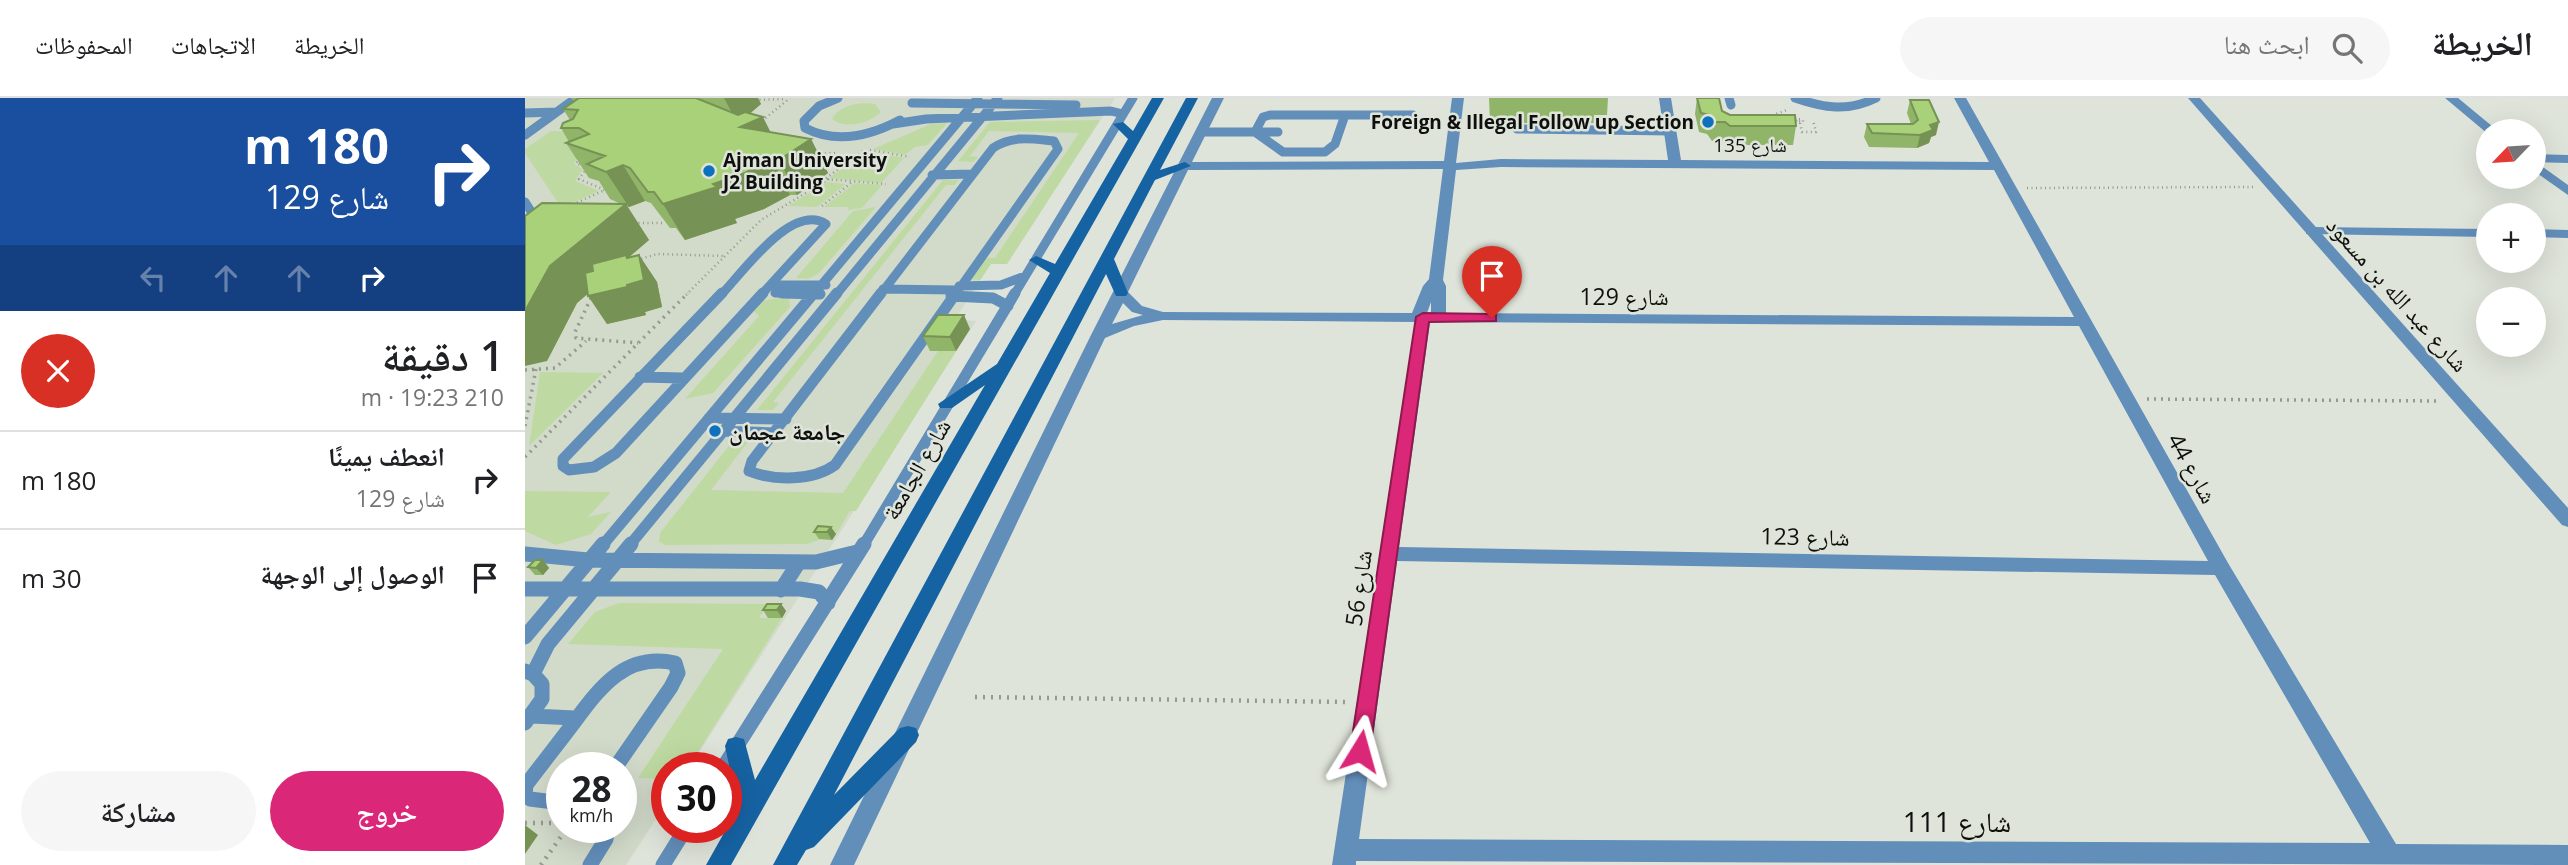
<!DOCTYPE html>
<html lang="ar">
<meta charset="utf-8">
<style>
:root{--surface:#fff;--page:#f6f6f6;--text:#202124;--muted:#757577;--line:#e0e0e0;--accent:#db2777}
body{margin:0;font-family:"Open Sans","Noto Naskh Arabic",sans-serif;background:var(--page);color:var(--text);direction:rtl;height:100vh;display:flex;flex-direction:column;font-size:26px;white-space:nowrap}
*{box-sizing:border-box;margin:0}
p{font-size:23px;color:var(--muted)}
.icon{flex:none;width:38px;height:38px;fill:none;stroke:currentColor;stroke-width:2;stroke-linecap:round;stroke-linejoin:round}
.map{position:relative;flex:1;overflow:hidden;direction:ltr}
.drawer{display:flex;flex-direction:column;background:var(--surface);width:525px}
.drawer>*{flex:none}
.hud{background:#1a4fa0;color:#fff;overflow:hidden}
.needle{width:46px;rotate:245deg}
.controls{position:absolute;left:1951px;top:21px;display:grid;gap:14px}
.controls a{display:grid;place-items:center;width:70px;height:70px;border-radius:50%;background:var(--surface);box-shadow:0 7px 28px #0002;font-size:35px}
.speed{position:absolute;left:21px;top:654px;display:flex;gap:14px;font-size:35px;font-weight:700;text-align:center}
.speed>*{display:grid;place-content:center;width:91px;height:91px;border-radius:50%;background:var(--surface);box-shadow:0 7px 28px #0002;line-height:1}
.speed small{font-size:18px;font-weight:400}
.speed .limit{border:10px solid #d22;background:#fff;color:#111}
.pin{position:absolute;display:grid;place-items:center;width:60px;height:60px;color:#fff;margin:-72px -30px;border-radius:50% 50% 50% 0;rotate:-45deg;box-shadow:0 0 7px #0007}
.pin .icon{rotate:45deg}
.me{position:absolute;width:77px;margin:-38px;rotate:8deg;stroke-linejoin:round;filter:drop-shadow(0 0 5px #0008)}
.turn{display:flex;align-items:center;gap:24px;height:147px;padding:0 21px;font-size:32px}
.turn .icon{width:91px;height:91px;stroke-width:2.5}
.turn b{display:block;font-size:49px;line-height:60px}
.lanes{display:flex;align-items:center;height:66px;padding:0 21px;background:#0003;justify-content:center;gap:35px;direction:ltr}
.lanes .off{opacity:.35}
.round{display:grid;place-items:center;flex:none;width:74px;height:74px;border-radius:37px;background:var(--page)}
.summary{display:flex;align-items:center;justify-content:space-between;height:119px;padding:0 21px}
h1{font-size:42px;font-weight:600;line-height:52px}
.cta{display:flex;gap:14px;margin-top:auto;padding:14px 21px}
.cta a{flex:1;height:80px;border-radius:42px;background:var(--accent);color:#fff;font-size:28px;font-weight:600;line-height:80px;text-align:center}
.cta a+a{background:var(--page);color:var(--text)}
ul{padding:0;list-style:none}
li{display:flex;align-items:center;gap:21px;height:98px;padding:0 21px;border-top:2px solid var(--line)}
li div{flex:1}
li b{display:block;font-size:26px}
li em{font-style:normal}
header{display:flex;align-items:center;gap:42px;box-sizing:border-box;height:98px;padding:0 35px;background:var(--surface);border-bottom:2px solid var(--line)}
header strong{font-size:33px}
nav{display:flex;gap:38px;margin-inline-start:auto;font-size:24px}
.search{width:490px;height:63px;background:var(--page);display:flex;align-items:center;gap:18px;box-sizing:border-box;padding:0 24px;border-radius:38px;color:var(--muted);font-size:26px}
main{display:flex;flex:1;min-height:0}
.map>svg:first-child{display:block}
.built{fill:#d2daca;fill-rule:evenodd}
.green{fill:#bedaa2}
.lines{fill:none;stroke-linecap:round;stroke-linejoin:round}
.path-far2{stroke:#959991;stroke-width:2.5;stroke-dasharray:1 3.5;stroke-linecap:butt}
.path-far1{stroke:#959991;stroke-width:3.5;stroke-dasharray:2 5;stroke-linecap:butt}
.path{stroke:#959991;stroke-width:4.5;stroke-dasharray:2 6;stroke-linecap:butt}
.service-far2{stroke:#628eba;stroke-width:9}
.service-far1{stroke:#628eba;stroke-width:11}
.service{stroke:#628eba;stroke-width:15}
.minor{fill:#628eba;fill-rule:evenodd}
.tertiary{fill:#628eba;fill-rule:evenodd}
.secondary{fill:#1663a3;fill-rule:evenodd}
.wall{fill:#90b468}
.shaded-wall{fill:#769255}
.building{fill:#a8d179;stroke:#769255;stroke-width:2}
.route{fill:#db2777;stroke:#8e194d;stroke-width:2}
.poi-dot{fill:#0f70bd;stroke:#dfe4da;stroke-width:2.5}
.labels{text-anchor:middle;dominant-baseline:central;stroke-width:5;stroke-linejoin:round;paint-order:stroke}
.far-poi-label{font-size:19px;font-weight:bold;fill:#0e100d;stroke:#dfe4da;text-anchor:end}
.far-street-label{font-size:19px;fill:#0e100d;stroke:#dfe4da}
.street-label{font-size:23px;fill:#0e100d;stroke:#dfe4da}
.poi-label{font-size:23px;font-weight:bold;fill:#0e100d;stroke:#dfe4da;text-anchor:start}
.near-street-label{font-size:28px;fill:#0e100d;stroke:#dfe4da}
</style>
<header>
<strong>الخريطة</strong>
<div class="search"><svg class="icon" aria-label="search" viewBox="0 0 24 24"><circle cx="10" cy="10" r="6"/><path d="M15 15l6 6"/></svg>ابحث هنا</div>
<nav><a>الخريطة</a><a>الاتجاهات</a><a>المحفوظات</a></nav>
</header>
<main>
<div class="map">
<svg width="2043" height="767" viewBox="0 0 2043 767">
<rect width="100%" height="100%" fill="#dfe4da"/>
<path class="built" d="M 0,0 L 590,0 L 482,166 L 466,166 L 430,221 L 451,223 L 164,670 L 142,670 L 142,704 L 101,767 L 0,767 ZM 37,670 L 96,670 L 96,730 L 37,730 Z"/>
<path class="green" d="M 350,6 L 356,14 C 345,25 320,32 307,21 C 315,6 336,4 350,6 Z
M 575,22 L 482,166 L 466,166 L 455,182 L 442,181 L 458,160 L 470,160 L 554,35 L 464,33 L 445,58 L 453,59 L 448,64 L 433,63 L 465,24 Z
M 422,25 L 403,47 L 390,49 L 380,57 L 348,51 L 406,26 Z
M 26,33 L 65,34 L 49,66 L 58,71 L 50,83 L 74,93 L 45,106 L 41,117 L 0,55 L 0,51 Z
M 341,53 L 379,60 L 356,85 L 304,80 Z
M 418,82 L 433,82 L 430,87 L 421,87 L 248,304 L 254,305 L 248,312 L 232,312 Z
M 303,84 L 321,86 L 292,109 L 263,108 Z
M 330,85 L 357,87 L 337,110 L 322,112 L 324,109 L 299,109 Z
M 351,109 L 293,176 L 283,181 L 271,180 L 328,113 Z
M 254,200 L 264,201 L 265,209 L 188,295 L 160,301 L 234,218 L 228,212 L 237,203 Z
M 413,253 L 431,253 L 331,413 L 325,413 L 311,436 L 282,446 L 141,447 L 134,444 L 135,435 L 207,344 L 223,344 L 186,392 L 318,395 Z
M 15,274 L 78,275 L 4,348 Z
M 0,393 L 86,394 L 63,419 L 86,414 L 66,436 L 31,447 L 0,433 Z
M 94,505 L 244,506 L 234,520 L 257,520 L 163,670 L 142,670 L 142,681 L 113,680 L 198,551 L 43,546 L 70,514 Z"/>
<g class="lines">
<path class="path-far2" d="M 230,2 L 260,1
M 1243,19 L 1262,12
M 1274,21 L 1278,22 L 1278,24 L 1271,23 Z
M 237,23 L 265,0
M 1275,25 L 1277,34 L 1291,34 L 1288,22
M 345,52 L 385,59
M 338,53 L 300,81 L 361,86
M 291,56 L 312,55
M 1502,90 L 1728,89
M 54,107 L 51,105 L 80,92 L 54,81 L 62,70 L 51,65 L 55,61
M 297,108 L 326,85
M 109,125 L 139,125
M 112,162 L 132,156 L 200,158
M 161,197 L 236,122 L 304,81"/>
<path class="path-far1" d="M 66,200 L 50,234 L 51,240 L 113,245
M 0,272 L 30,270 L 61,243
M 1622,301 L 1915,303
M 0,328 L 11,271
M 0,359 L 163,195"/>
<path class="path" d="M 450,599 L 822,604
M 0,725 L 37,725
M 16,767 L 42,730"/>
<path class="service-far2" d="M 313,0 L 294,8 L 279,23 L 280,30 C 311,46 345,38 375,22
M 1204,0 L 1206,7
M 1270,0 C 1299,10 1323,14 1351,0
M 387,5 L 551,7
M 0,15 L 32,14
M 745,17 L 820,17 L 810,46 L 800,54 L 758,54 L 730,34 L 738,19 Z
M 820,17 L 888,17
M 368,26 L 401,21 L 586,13 L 598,16
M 992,31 L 1146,33
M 677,34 L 753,34
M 0,37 L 51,0
M 407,77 L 448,76
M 0,104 L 9,118 L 0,125
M 246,187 L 301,187
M 434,188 L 476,187 L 500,178
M 358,191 L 430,192
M 250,195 L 295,196
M 196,197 C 218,174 267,104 301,126 L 236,197
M 288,197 L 453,0
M 311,197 L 473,0
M 355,197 L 468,50 C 487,37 507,41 529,43 L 533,51 L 430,197
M 489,197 L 608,0"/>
<path class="service-far1" d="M 197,195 L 38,361 L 38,368 L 44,372 L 69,369 L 91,355 L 238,195
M 257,195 L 295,196
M 356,195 L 227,363 L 224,373 C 249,383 288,383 310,367 L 431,195
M 426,198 L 468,200 L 483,208
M 115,279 L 158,280
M 184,320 L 261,321
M 194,333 L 250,335
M 77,448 L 289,195
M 104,448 L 312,195
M 338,448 L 490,195"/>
<path class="service" d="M 0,456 L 63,462 L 291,464 L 332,454
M 0,491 L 275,491 L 294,494 L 303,505
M 256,492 L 274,464
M 0,539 L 78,446
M 0,573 L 8,576 L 17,586 L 17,601 L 0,625
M 8,576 L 23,546 L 106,446
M 7,618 L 50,620
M 198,670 L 339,446
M 37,705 L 5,701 L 0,696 L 1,687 C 16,667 32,647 47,627 C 74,591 99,554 150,565 L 153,575 L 146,589 L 90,670
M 65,767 L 81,741 L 83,730
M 138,767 L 161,730"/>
<path class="minor" d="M 687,0 L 699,0 L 667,64 L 919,63 L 927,0 L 939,0 L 931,65 L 976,61 L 1143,62 L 1134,0 L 1146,0 L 1156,62 L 1464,64 L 1429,0 L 1441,0 L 1703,465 L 1871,746 L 2043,747 L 2043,767 L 831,763 L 831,767 L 807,767 L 890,224 L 638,222 L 609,228 L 580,240 L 329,767 L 305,767 L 566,237 ZM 976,69 L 1469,72 L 1549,219 L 921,215 L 921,188 L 918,182 L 931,72 ZM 918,71 L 904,181 L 898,188 L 887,215 L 638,214 L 617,208 L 603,194 L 663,72 ZM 906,204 L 906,215 L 902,215 ZM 598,205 L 607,214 L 618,217 L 587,226 ZM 905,224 L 1554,228 L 1683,463 L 874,449 ZM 872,463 L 1690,477 L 1845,745 L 834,741 Z
M 1920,0 L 1933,0 L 1973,33 L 1963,36 Z
M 2009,56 L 2043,57 L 2043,65 L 2011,64 L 2043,87 L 2043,97 L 2009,73 Z
M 1786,129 L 1964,131 L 1964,139 L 1781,136 L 1781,130 Z
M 2009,131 L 2043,132 L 2043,140 L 2009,139 Z"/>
<path class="tertiary" d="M 1663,0 L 1675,0 L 2043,410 L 2043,429 L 2037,427 Z"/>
<path class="secondary" d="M 627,0 L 639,0 L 206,767 L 181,767 L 213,710 L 200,648 L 203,641 L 211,639 L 219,641 L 230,682 L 460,287 L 427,310 L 415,310 L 413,306 L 472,266 L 525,175 L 504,162 L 511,158 L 530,166 L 603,41 L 588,26 L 598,24 L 608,33 Z
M 661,0 L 673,0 L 635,72 L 660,64 L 666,68 L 630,82 L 589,161 L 603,195 L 601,198 L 591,198 L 581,176 L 309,697 L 375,630 L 383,628 L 391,630 L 394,637 L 391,644 L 289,749 L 281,752 L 272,767 L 248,767 Z"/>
</g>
<path class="wall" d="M 46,0 L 233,0 L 236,6 L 225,15 L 245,34 L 286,41 L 303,75 L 272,97 L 265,97 L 239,111 L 210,121 L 212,125 L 160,142 L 151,130 L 145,130 L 126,105 L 120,103 L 104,109 L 102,109 L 124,142 L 103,160 L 114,157 L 132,184 L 137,209 L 120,214 L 121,217 L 82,226 L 63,196 L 52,205 L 22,263 L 96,106 L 85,101 L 74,83 L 64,80 L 41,45 L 44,44 L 36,30 L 45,22 L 38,11 L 49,4 Z
M 964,0 L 1083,0 L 1082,17 L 1069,17 L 1069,25 L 965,25 Z
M 1172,0 L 1194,0 L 1197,13 L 1205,17 L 1271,28 L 1268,47 L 1203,47 L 1197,43 L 1187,43 L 1182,36 L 1174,34 L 1170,16 Z
M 1385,2 L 1411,37 L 1406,39 L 1404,45 L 1392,50 L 1344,49 L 1339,39 L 1342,26 L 1386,26 L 1382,15 Z
M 445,231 L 431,253 L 405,253 L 398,238 Z
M 293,428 L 311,436 L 307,442 L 294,441 L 289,434 Z
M 18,462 L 24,470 L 18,477 L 10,477 L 3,469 Z
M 256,506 L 261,513 L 257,520 L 243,520 L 238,512 Z"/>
<path class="shaded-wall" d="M 199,0 L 233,0 L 236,6 L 213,26 Z
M 238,19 L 255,53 L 215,29 Z
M 1414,24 L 1411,37 L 1406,39 L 1404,45 L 1392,50 L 1395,37 L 1405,27 Z
M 286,41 L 303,75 L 272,97 L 254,62 Z
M 247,61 L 265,97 L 239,111 L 210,121 L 212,125 L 160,142 L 138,106 Z
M 98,67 L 120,103 L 104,109 L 81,74 Z
M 101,106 L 124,142 L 103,160 L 114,157 L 132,184 L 137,209 L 120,214 L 121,217 L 82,226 L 63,198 L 102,161 L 52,205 L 22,263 L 0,268 L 0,213 L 25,168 Z
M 439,217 L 445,231 L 431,253 L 425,239 Z
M 306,429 L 311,436 L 307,442 L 302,434 Z
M 18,462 L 24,470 L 18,477 L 11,470 Z
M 256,506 L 261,513 L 257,520 L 252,512 Z
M 0,727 L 13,737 L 0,756 Z"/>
<path class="building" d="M 54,0 L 171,0 L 213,17 L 220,14 L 238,19 L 215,29 L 286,41 L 254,62 L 247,61 L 220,75 L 188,86 L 192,89 L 138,106 L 129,94 L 123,94 L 105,70 L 98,67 L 81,74 L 62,66 L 80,58 L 41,45 L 64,36 L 54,30 L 36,30 L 38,25 L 48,21 L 53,12 L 38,11 Z
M 1172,0 L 1194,0 L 1197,13 L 1205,17 L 1270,17 L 1271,28 L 1205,28 L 1200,24 L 1189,24 L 1184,17 L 1176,15 Z
M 1385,2 L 1404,2 L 1414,24 L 1405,27 L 1408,32 L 1395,37 L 1347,35 L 1342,26 L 1388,26 L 1393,22 Z
M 17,105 L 101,106 L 25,168 L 0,213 L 0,118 Z
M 101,157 L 102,160 L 114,157 L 119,182 L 102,187 L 102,189 L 63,198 L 60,175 L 68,173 L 67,166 Z
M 413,217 L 439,217 L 425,239 L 398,238 Z
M 293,428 L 306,429 L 302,434 L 289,434 Z
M 10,462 L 18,462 L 11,470 L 3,469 Z
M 242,506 L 256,506 L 252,512 L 238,512 Z"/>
<path class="route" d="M 967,216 L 971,217 L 971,223 L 904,224 L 845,653 L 842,660 L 835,662 L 828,660 L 825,653 L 891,219 L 898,215 Z"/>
<g class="poi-dot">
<circle cx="1183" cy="24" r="7"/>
<circle cx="184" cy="73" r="7"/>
<circle cx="190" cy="333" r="7"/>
</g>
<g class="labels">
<g class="far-poi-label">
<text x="1169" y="24">Foreign &amp; Illegal Follow up Section</text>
<text x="198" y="62" text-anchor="start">Ajman University<tspan x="198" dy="22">J2 Building</tspan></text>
</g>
<g class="far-street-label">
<text x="1225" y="47">شارع 135</text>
</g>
<g class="street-label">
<text transform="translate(1873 196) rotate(48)">شارع عبد الله بن مسعود</text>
<text x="1099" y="198">شارع 129</text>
<text transform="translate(1668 370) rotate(61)">شارع 44</text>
<text transform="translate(391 371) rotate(-60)">شارع الجامعة</text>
<text transform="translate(1280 438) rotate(1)">شارع 123</text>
<text transform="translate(833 490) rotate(-82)">شارع 56</text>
</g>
<g class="poi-label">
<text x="204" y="333">جامعة عجمان</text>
</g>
<g class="near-street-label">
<text x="1432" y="723">شارع 111</text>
</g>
</g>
</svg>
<div class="controls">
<a><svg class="needle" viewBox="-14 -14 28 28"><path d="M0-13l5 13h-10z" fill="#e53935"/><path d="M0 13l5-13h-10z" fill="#757577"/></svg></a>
<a>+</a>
<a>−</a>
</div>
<div class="speed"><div>28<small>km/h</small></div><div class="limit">30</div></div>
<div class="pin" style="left:967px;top:220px;background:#d93025"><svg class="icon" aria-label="arrive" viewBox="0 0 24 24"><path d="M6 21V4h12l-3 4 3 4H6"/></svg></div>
<svg class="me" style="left:835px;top:653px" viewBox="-20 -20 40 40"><path d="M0-17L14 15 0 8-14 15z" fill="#db2777" stroke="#fff" stroke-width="4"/></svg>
</div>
<section class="drawer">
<div class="hud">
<div class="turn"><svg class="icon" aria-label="right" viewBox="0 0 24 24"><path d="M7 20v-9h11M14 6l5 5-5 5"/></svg><div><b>180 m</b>شارع 129</div></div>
<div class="lanes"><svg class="icon off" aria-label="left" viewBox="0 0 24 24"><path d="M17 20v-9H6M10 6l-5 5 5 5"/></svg><svg class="icon off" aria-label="ahead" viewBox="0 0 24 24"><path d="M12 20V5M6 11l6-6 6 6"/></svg><svg class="icon off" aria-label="ahead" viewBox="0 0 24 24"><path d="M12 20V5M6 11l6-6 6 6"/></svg><svg class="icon" aria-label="right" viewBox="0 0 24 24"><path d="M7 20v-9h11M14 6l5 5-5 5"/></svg></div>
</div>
<div class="summary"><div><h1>1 دقيقة</h1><p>210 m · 19:23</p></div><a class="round" style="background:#d93025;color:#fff"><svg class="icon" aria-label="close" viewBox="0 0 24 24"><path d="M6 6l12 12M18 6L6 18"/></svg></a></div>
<ul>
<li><svg class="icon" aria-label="right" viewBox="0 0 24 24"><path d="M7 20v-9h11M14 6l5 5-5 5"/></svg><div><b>انعطف يمينًا</b><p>شارع 129</p></div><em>180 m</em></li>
<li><svg class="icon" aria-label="arrive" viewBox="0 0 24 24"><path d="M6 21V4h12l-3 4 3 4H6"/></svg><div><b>الوصول إلى الوجهة</b></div><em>30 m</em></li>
</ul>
<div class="cta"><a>خروج</a><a>مشاركة</a></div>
</section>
</main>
